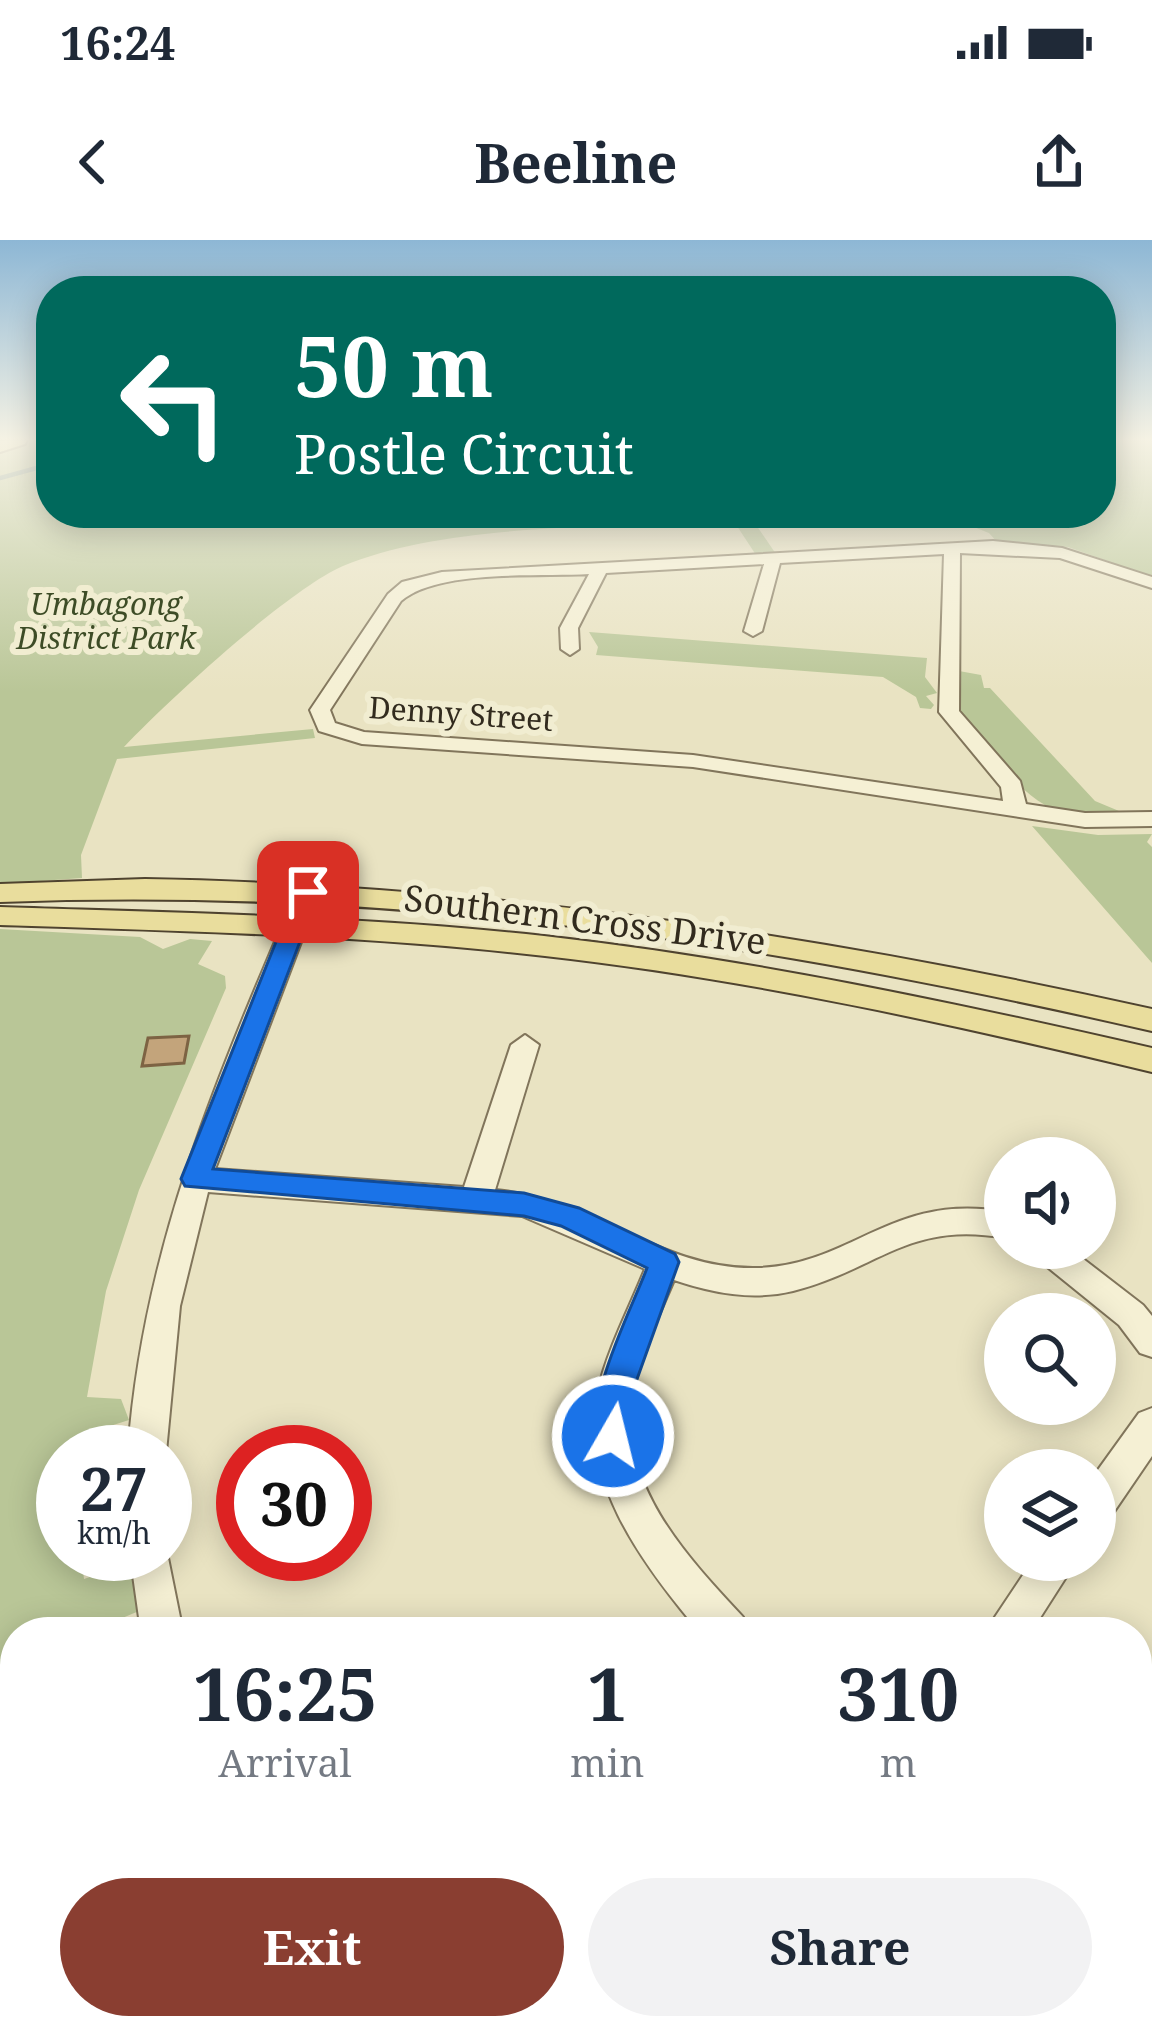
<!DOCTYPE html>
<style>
:root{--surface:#fff;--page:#f2f2f3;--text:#1f2937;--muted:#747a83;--accent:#8a3e31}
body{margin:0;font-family:"Noto Serif",serif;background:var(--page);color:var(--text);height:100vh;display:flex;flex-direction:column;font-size:45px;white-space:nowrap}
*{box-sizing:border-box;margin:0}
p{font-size:39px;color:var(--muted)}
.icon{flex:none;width:66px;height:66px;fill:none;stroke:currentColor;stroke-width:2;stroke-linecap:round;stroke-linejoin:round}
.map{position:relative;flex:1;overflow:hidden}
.details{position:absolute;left:0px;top:1377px;width:1152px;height:423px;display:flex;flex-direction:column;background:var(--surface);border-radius:48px 48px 0 0;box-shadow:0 6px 30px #0003}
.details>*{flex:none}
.guide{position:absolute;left:36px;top:36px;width:1080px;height:252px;border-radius:48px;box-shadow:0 6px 30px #0003;background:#00695c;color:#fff;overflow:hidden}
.tools{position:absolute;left:984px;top:897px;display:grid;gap:24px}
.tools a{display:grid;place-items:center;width:132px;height:132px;border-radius:50%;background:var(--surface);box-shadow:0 6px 30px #0003;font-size:60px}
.speed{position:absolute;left:36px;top:1185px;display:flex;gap:24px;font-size:60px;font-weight:700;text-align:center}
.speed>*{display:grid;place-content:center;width:156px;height:156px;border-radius:50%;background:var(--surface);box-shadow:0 6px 30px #0003;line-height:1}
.speed small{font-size:30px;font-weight:400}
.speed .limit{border:18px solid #d22;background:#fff;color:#111}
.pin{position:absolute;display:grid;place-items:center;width:102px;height:102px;color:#fff;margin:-51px;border-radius:24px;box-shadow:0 6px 18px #0006}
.me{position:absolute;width:132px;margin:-66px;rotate:8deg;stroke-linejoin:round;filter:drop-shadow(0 0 9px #0008)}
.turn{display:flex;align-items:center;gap:42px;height:252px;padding:0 60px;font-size:54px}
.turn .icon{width:156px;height:156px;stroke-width:2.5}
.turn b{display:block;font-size:84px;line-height:102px}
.eta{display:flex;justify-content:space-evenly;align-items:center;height:204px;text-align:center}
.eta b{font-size:72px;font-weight:700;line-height:84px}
.cta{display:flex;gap:24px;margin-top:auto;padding:24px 60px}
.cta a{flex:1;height:138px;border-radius:72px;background:var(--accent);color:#fff;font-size:48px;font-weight:700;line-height:138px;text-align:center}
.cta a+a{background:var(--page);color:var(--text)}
.status{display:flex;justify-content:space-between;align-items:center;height:84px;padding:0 60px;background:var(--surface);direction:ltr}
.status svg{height:33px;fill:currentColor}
header{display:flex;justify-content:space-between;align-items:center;height:156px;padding:0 60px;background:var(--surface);font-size:54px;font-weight:700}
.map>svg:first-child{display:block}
.green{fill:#b9c697}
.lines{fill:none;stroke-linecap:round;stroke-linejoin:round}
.stream{stroke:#6c8986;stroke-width:4.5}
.building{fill:#c3a47b;stroke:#7d6343;stroke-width:3}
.minor-casing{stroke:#81755b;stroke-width:4}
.major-casing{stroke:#4f432f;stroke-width:4}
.minor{fill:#f5f0d4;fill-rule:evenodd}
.major{fill:#e9dd9d;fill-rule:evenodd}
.route{fill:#1a73e8;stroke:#114b97;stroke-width:3}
.labels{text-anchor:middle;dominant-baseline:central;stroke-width:12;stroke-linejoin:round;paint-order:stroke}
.far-park-label{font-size:30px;font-style:italic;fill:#3d4c26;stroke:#f1edd1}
.far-street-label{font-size:30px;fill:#322b1e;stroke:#f1edd1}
.street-label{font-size:36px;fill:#322b1e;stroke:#f1edd1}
</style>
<div class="status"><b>16:24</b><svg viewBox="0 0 49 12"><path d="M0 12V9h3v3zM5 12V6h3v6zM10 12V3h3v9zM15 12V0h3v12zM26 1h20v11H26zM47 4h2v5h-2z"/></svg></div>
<header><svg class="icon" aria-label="back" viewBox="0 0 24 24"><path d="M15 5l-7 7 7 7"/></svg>Beeline<svg class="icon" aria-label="share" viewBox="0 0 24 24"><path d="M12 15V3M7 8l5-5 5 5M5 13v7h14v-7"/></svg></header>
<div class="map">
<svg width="1152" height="1799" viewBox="0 0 1152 1799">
<rect width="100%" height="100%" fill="#e9e3c2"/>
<path class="green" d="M 35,200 L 51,200 L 51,273 L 859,273 L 752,279 L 776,314 L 756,315 L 733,280 C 618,288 447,282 343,326 C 288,350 167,461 124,507 L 313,489 L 315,498 L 117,519 L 81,615 L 82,638 L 0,644 L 0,213 Z
M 1101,200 L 1152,200 L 1152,337 L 1068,307 L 997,302 L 989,293 L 938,273 L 1101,273 Z
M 589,392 L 927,418 L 925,437 L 937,453 L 926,456 L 934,465 L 931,469 L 920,468 L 916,457 L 883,437 L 596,415 L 598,407 Z
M 959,431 L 981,435 L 984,448 L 990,448 L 1095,561 L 1119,571 C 1096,572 1066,576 1045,565 C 1012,546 978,498 957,467 Z
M 1032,586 L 1098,595 L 1152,594 L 1147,602 L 1152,607 L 1152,723 Z
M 0,689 L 140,697 L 163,709 L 190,699 L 212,701 L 198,724 L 225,736 L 226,748 L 139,950 L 106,1051 L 87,1157 L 121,1159 L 129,1180 L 85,1194 L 84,1212 L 63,1212 L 63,1314 L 81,1314 L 84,1339 L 134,1322 L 139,1371 L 89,1392 L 15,1392 L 15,1785 L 198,1785 L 204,1799 L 0,1799 Z
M 1137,1641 L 1152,1655 L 1152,1739 L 1137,1730 Z"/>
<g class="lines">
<path class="stream" d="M 0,238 L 51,224"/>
</g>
<path class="building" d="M 189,796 L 184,823 L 142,826 L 148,798 Z"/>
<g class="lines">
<g class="minor-casing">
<path id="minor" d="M 993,301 L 1062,308 L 1152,337 L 1152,348 L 1060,318 L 960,313 L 959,471 L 1020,541 L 1026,564 L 1085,573 L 1152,572 L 1152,586 L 1085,587 L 693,527 L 362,504 L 319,491 L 310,470 L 388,354 L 402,342 L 442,332 ZM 944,314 L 939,472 L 1001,547 L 1003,561 L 693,515 L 364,492 L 335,483 L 330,470 L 401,361 C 438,329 539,337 589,334 L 560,388 L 561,409 L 570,415 L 579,409 L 578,388 L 606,333 L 764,324 L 744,391 L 753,396 L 762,391 L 780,323 Z
M 308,645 L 320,652 L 215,929 L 464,947 L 511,805 L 525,795 L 539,805 L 495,950 C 588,957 663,1031 758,1028 C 853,1025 892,952 1005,972 L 1005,998 C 909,980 877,1030 793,1051 C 752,1061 713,1053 674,1040 C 659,1076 640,1114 633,1153 C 617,1243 686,1316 743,1377 L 749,1392 L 700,1392 L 692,1383 C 640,1320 579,1237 598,1150 C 608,1108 629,1069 645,1029 L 522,976 L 208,952 L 180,1066 L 166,1212 L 128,1212 C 143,1007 217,838 296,652 Z
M 1030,1008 L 1069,1008 L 1143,1065 L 1152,1076 L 1152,1117 L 1140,1113 L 1119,1085 L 1035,1017 Z
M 1152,1168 L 1152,1216 L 1109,1279 L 1095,1284 L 1095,1234 L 1139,1173 Z
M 165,1303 L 183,1392 L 141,1392 L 130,1314 L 165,1314 Z
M 1033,1320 L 1077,1320 L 1031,1392 L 985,1392 Z
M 280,1785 L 332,1785 L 337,1799 L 286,1799 Z"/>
</g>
<g class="major-casing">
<path id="major" d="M 27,200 L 25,204 L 0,212 L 0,201 Z
M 145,639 C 487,645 818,695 1152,769 L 1152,791 C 759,701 404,647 0,662 L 0,644 Z
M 0,667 C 182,673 364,676 544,696 C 749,719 951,762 1152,808 L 1152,832 C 952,784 750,739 545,716 C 364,695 182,691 0,685 Z"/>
</g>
<use href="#minor" class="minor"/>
<use href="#major" class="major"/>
</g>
<linearGradient id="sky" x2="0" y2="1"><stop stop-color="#8db7d5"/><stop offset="0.44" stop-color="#f5f2e4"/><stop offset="1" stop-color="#f5f2e4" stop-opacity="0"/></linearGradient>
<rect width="1152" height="452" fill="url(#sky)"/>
<path class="route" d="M 308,646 L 319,652 L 213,929 L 524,953 L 579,968 L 675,1014 L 679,1022 L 632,1153 L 624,1207 L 613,1211 L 601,1207 C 581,1164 631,1071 647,1028 L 561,986 L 524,976 L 185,946 L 181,939 L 296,652 Z"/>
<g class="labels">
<g class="far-park-label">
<text x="106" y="363">Umbagong<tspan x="106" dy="34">District Park</tspan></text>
</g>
<g class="far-street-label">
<text transform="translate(461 473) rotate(4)">Denny Street</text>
</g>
<g class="street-label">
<text transform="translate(585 679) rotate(7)">Southern Cross Drive</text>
</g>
</g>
</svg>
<div class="tools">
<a><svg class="icon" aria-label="sound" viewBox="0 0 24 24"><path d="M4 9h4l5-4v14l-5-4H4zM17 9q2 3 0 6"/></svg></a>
<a><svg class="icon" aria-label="search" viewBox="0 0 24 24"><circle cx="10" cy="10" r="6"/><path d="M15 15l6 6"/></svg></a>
<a><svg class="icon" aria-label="layers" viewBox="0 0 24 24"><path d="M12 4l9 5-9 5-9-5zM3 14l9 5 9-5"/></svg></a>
</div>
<div class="speed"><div>27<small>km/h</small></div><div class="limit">30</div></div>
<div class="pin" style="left:308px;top:652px;background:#d93025"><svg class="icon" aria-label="arrive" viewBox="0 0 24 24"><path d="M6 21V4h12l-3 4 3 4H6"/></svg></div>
<svg class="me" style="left:613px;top:1196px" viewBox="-20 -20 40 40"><circle r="17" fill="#1a73e8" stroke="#fff" stroke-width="3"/><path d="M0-11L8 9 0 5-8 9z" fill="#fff"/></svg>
<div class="guide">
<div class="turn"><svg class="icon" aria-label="left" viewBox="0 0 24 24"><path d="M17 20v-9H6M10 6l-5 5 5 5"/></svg><div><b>50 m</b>Postle Circuit</div></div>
</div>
<section class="details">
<div class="eta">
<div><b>16:25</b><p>Arrival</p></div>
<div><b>1</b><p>min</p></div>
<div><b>310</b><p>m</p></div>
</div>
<div class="cta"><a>Exit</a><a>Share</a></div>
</section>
</div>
